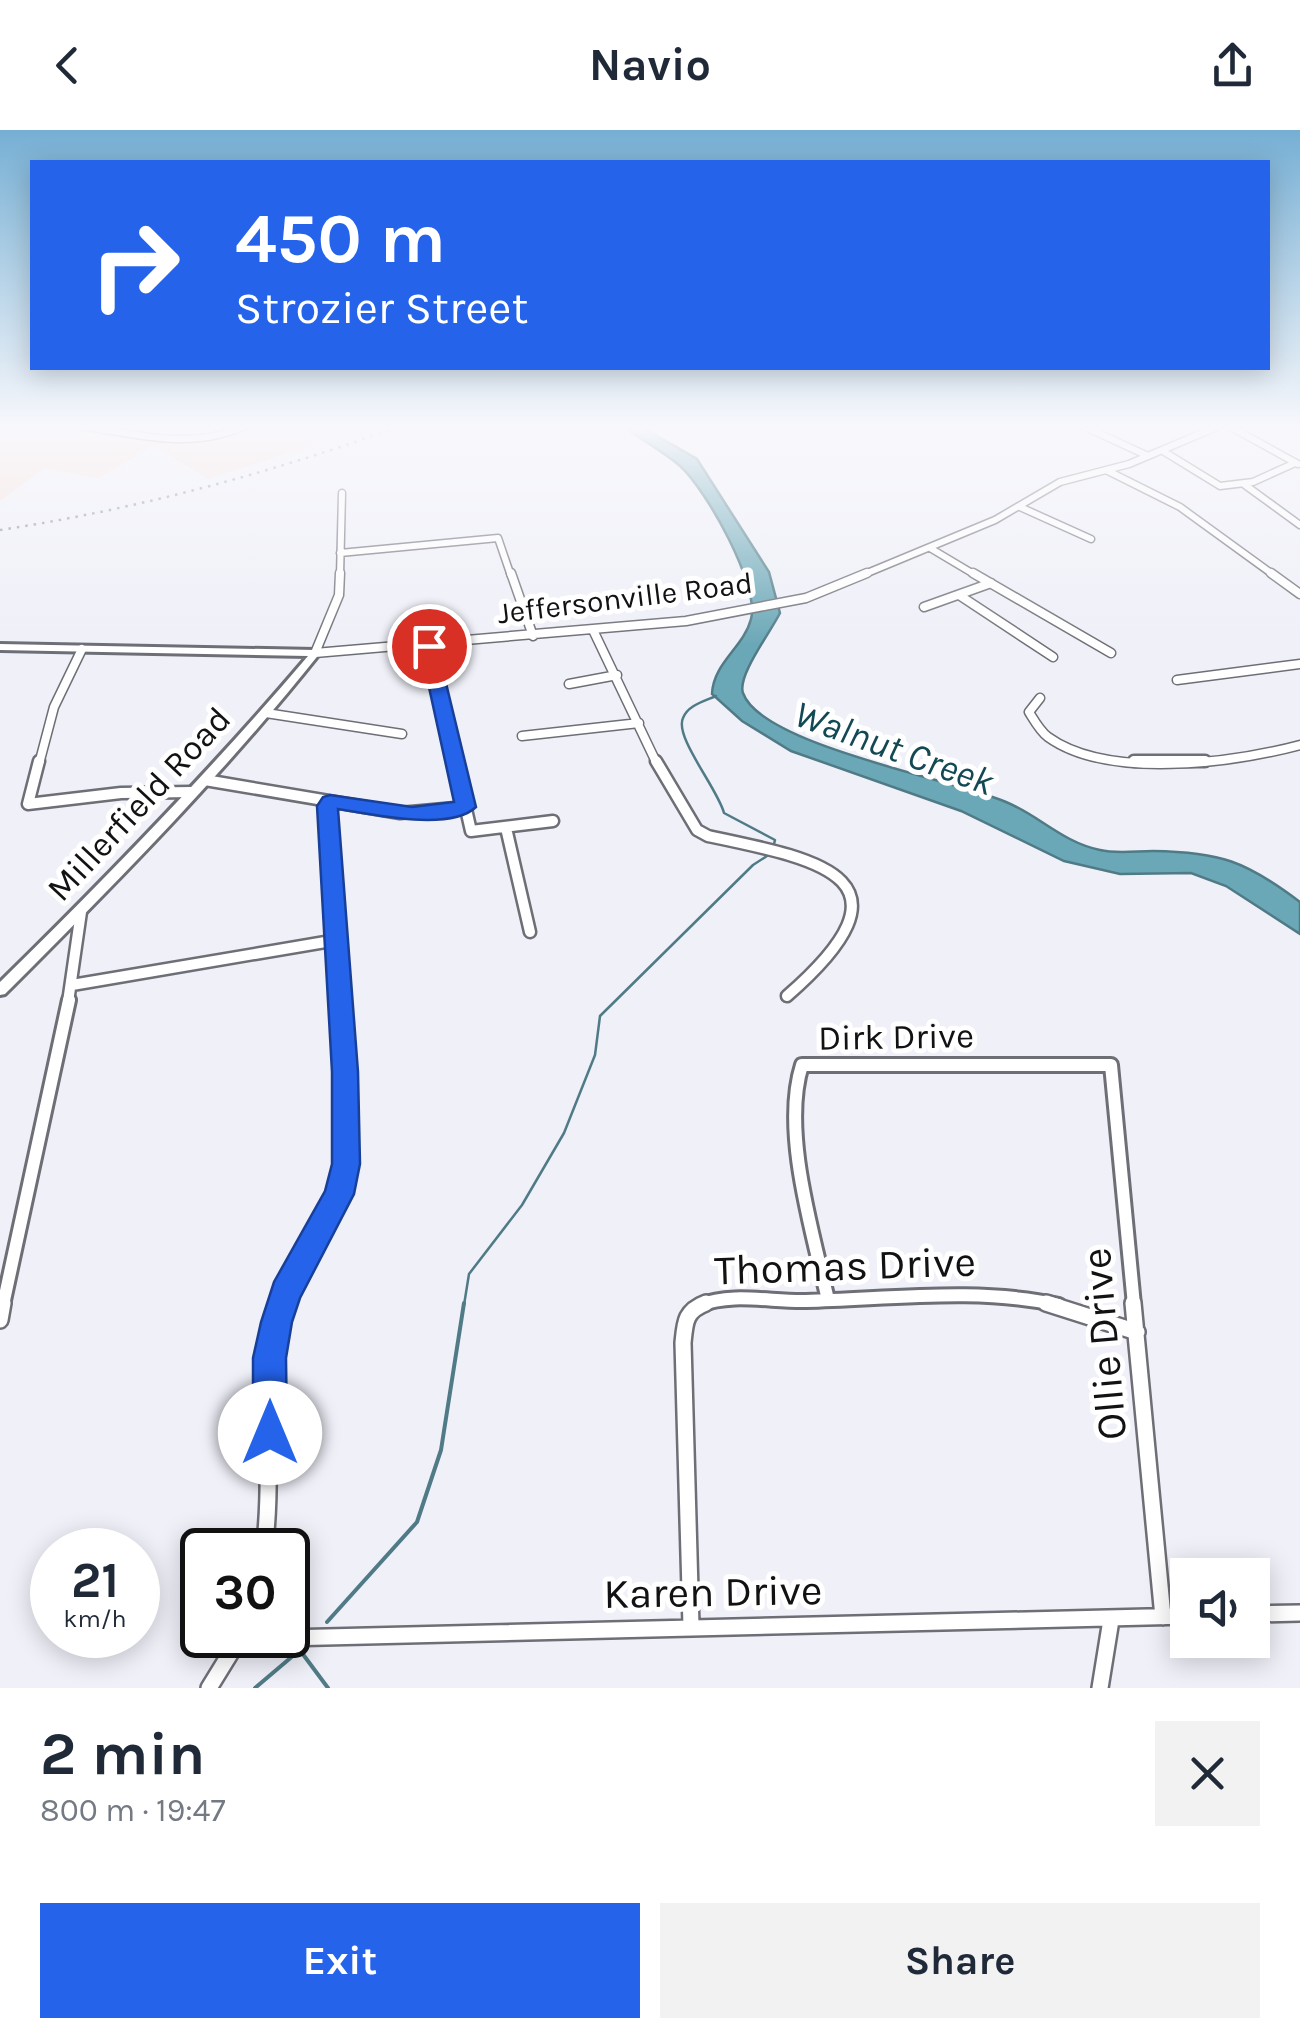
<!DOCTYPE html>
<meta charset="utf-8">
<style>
:root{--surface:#fff;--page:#f2f2f3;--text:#1f2937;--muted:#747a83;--accent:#2563eb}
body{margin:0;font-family:Karla,sans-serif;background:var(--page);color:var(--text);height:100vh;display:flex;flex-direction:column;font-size:38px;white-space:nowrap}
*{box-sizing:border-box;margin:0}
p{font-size:32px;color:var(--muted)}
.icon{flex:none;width:55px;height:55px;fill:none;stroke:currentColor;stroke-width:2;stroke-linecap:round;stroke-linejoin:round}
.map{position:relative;height:1558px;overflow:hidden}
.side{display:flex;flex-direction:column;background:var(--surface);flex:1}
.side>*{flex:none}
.banner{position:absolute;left:30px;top:30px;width:1240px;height:210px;border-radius:0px;box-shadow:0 5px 25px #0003;background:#2563eb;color:#fff;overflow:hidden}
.tools{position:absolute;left:1170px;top:1428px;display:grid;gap:20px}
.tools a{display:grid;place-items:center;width:100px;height:100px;border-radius:0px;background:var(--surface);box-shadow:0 5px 25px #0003;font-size:50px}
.speed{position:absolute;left:30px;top:1398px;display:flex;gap:20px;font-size:50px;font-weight:700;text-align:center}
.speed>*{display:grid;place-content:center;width:130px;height:130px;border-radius:50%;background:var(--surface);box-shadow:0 5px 25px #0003;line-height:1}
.speed small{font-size:25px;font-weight:400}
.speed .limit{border:5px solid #111;border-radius:15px;background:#fff;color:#111}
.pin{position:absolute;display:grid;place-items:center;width:85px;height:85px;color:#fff;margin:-42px;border:5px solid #fff;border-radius:50%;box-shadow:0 2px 10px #0007}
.me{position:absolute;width:110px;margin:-55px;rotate:0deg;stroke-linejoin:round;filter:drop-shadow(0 0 8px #0008)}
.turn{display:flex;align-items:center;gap:35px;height:210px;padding:0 40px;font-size:45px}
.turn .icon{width:130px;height:130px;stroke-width:2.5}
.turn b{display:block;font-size:70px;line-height:85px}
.round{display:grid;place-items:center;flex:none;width:105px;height:105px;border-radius:0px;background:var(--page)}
.headline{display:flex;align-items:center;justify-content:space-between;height:170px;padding:0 40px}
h1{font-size:60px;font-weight:700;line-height:75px}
.primary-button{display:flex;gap:20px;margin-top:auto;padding:20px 40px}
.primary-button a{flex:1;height:115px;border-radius:0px;background:var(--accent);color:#fff;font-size:40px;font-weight:700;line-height:115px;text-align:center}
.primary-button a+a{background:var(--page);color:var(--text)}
header{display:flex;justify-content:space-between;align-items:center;height:130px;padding:0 40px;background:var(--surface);font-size:45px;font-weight:700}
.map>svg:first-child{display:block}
.industrial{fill:#f9e1d7}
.water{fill:#6ba8b7;stroke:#507b86;stroke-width:2.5}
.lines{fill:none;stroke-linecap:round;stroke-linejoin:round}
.stream-far1{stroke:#507b86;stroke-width:2.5}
.stream{stroke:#507b86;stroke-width:4}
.minor-far4-casing{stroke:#6e6f76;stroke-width:9}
.minor-far3-casing{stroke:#6e6f76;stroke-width:11}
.minor-far2-casing{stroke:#6e6f76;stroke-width:15}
.minor-far1-casing{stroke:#6e6f76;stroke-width:18}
.minor-casing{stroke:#6e6f76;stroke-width:20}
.major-casing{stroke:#6e6f76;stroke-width:6}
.minor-far4{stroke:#fff;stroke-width:6}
.minor-far3{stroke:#fff;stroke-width:8}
.minor-far2{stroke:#fff;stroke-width:10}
.minor-far1{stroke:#fff;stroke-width:12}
.minor{stroke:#fff;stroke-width:15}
.major{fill:#fff;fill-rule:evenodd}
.rail{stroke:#86868c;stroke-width:2.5;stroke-dasharray:2.5 6;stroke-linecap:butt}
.route{fill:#2563eb;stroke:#184099;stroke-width:2.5}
.labels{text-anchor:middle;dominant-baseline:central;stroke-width:10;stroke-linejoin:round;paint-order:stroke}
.far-street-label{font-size:30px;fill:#121215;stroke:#fff}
.street-label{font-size:35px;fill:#121215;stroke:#fff}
.water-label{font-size:38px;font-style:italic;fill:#124954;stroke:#fff}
.near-street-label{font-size:42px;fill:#121215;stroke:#fff}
</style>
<header><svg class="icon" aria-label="back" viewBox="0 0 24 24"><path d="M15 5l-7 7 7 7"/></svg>Navio<svg class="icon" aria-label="share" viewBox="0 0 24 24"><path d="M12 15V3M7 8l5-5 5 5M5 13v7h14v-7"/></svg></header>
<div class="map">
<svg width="1300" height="1558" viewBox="0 0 1300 1558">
<rect width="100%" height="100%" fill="#eff0f8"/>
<path class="industrial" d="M 0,296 L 373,296 L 208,349 L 154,315 L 99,348 L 44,338 L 0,371 Z"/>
<path class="water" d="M 623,296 L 640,296 L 697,329 L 769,442 L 780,483 C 770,503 737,546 743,563 C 761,615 955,650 1006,672 C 1040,686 1062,712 1100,720 C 1116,724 1136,721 1153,721 C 1220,722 1246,731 1300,772 L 1300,804 L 1226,756 L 1191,743 L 1120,744 L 1064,731 L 961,681 L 791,621 L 742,591 L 712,564 C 713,533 744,517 751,489 C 760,456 706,359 680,336 C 663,321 641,310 623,296 Z"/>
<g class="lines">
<path class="stream-far1" d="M 716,566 C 705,571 688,575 683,588 C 674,607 718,659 724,683 L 775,710 L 774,714
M 464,1175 L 469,1144 L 522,1075 L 564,1003 L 595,925 L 600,886 L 753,735 L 770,724"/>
<path class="stream" d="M 327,1492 L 417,1392 L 441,1320 L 464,1173
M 302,1523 L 328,1558
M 255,1558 L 301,1519"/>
<g class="minor-far4-casing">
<path id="minor-far4" d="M 79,296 C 138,304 189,321 245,296
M 1083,296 L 1148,326
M 1229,296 L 1298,334
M 1163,321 L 1220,356 L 1253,352 L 1295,333
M 1106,340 L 1180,377 L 1275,446
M 1245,355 L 1300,395
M 1020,377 L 1091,409
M 930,418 L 977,446
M 340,423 L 498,408 L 511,446
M 340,446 L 342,363
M 860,446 L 995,390 L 1060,352 L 1129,334 L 1219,296"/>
</g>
<g class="minor-far3-casing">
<path id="minor-far3" d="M 340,443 L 339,465 L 315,523 L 686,491 L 806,468 L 867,443
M 511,443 L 533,506
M 973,443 L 1111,523
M 1271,443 L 1300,464
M 959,465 L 1053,527
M 924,477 L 991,453
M 593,500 L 657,634
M 429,515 L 456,634
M 1177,550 L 1300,534
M 569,554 L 617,545
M 1040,568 L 1029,582 C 1034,590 1040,601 1048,607 C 1108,650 1232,633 1300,615
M 266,583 L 402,604
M 522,606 L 639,593
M 39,634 L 54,577 L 82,519"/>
</g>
<g class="minor-far2-casing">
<path id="minor-far2" d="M 39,631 L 28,674 L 121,663 L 192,662
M 455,631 L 471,701 L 553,691
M 656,631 L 697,700 L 708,706 C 824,730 921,749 787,866
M 1134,631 L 1205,631
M 205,650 L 400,683 L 466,677
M 330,671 L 339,872
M 506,698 L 530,802
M 72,855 L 337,810
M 68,872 L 81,782"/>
</g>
<g class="minor-far1-casing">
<path id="minor-far1" d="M 828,1170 C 813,1103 781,1001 802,935 L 1111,935 L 1134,1175
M 3,1175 L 69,870
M 282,1175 L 331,1077 L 346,1033 L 339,870
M 700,1175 C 732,1162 772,1172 806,1171 C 890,1169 977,1157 1059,1175"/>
</g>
<g class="minor-casing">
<path id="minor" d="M 1046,1173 L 1137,1202
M 1133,1173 L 1163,1487
M 0,1190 L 3,1173
M 264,1420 C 275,1338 258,1252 283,1173
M 1252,1484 L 1300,1483
M 691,1496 L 683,1213 C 685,1192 685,1181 706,1173
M 240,1509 L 1188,1486
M 209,1558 L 241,1506
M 1100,1558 L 1111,1490"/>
</g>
<g class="major-casing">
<path id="major" d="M 0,514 L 315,520 L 320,523 C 224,644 114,755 5,864 L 0,865 L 0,852 C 107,747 211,640 308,526 L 0,520 Z"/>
</g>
<use href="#minor-far4" class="minor-far4"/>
<use href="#minor-far3" class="minor-far3"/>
<use href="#minor-far2" class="minor-far2"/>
<use href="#minor-far1" class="minor-far1"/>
<use href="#minor" class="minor"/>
<use href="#major" class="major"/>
<path class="rail" d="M 0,400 C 138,379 270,343 401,296"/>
</g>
<linearGradient id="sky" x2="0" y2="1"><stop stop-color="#76afd4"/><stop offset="0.58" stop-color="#f8f8fc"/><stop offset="1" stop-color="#f8f8fc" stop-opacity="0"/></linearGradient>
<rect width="1300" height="514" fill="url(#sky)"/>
<path class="route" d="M 423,512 L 437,516 L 476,677 C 450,702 371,684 338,679 L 358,942 L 360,1034 L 354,1064 L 300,1168 L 292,1192 L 286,1228 L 287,1303 L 282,1315 L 270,1320 L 258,1315 L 253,1303 L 253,1228 L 261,1192 L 274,1152 L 325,1061 L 332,1034 L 332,942 L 317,676 L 323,667 L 330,665 L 412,677 L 454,672 L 420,516 Z"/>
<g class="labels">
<g class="far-street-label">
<text transform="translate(625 468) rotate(-7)">Jeffersonville Road</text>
</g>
<g class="street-label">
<text transform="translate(139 674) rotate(-47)">Millerfield Road</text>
<text transform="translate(896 907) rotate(-1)">Dirk Drive</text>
</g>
<g class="water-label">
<text transform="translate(894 618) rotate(20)">Walnut Creek</text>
</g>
<g class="near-street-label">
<text transform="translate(845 1136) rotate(-2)">Thomas Drive</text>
<text transform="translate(1104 1214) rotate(-95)">Ollie Drive</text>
<text transform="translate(713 1462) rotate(-1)">Karen Drive</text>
</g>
</g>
</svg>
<div class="tools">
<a><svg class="icon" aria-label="sound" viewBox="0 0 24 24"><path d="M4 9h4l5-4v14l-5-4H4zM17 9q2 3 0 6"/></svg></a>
</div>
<div class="speed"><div>21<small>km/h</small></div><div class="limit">30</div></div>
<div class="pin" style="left:429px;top:516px;background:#d93025"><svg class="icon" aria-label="arrive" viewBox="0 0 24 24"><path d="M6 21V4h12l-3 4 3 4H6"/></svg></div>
<svg class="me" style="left:270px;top:1303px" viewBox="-20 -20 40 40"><circle r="19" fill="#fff"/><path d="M0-13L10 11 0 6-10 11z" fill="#2563eb"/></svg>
<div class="banner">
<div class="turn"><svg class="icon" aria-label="right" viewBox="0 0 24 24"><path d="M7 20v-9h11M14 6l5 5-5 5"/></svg><div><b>450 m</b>Strozier Street</div></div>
</div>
</div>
<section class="side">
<div class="headline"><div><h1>2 min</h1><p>800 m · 19:47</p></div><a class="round"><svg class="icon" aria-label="close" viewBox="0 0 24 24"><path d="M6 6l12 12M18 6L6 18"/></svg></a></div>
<div class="primary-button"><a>Exit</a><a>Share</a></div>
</section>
